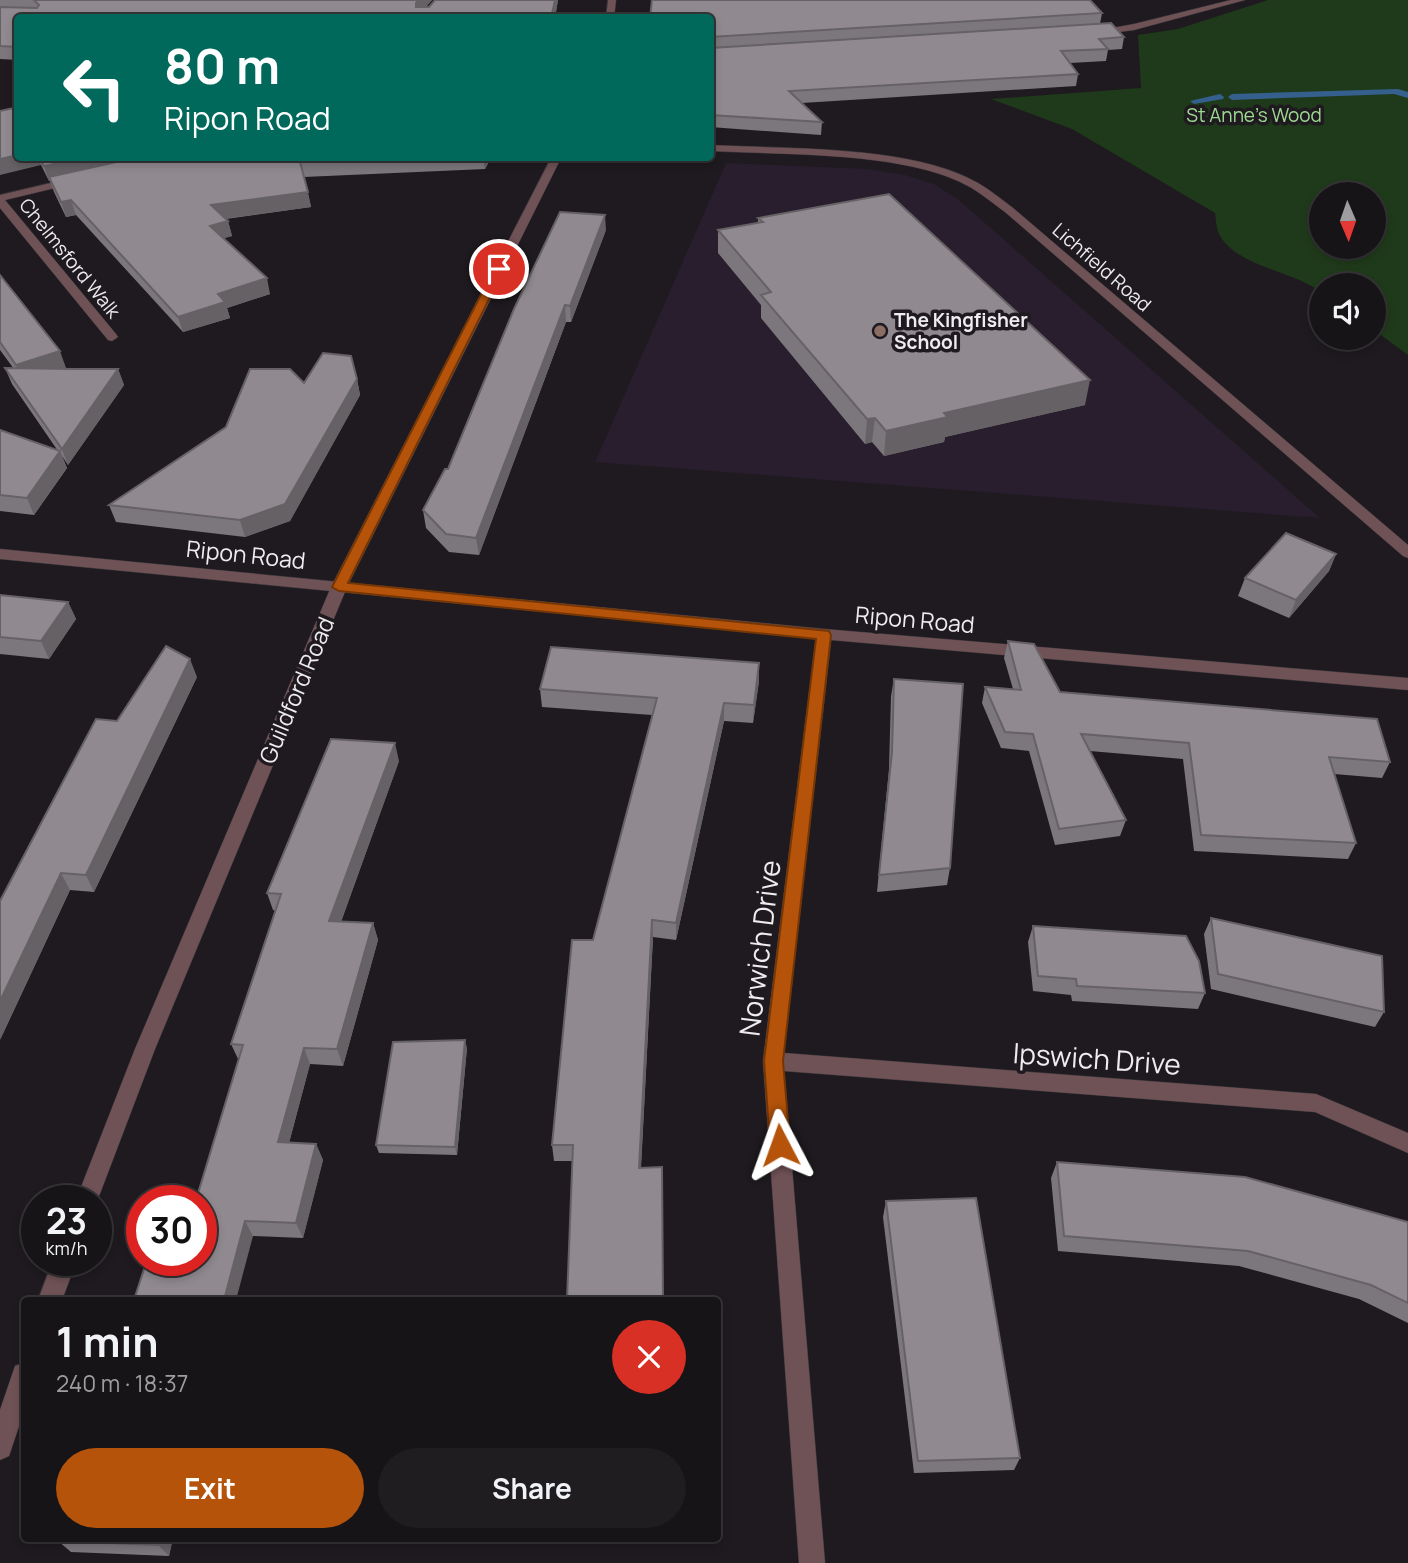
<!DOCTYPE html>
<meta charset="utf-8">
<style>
:root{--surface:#161417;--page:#1f1d20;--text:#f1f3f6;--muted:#9e9ea1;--line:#353336;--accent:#b45309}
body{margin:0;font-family:Manrope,sans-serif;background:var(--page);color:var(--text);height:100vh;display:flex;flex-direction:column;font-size:26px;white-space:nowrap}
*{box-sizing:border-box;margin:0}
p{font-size:23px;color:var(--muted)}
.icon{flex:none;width:38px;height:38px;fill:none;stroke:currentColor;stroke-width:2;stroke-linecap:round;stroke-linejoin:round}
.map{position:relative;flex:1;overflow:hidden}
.panel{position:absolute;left:21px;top:1297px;width:700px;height:245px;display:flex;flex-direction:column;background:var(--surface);border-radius:7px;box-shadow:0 4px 10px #0003,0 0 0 2px var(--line)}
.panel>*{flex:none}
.top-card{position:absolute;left:14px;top:14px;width:700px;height:147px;border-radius:7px;box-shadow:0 4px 10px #0003,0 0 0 2px var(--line);background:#00695c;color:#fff;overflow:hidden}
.needle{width:46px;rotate:178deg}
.buttons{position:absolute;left:1309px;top:182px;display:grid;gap:14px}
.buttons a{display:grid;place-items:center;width:77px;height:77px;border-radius:50%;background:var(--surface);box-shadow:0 4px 10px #0003,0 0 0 2px var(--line);font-size:35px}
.speed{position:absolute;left:21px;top:1185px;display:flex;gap:14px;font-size:35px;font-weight:700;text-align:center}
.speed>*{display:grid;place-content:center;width:91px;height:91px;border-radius:50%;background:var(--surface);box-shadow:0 4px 10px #0003,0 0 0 2px var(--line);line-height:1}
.speed small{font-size:18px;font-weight:400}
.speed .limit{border:10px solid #d22;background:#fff;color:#111}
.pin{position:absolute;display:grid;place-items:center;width:60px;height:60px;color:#fff;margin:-30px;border:4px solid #fff;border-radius:50%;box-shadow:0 2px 7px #0007}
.me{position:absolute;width:77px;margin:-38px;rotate:356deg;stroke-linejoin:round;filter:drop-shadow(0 0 5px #0008)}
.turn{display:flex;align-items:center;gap:24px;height:147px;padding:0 35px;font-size:32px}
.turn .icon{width:91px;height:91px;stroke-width:2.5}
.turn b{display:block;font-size:49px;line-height:60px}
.round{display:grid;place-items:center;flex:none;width:74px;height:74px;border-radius:37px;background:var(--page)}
.head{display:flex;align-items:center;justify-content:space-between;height:119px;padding:0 35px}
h1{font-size:42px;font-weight:700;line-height:52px}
.cta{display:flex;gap:14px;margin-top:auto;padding:14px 35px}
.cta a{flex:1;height:80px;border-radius:42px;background:var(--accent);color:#fff;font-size:28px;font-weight:700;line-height:80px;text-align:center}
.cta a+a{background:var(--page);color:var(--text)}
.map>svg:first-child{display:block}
.education{fill:#281e2d}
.green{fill:#1f3a1a;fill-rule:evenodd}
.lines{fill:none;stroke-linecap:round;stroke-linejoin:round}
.stream{fill:#35608d;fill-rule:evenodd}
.minor-casing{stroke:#3b373c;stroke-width:1}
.tertiary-casing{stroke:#3b373c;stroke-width:1}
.minor{fill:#6f5255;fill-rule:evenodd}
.tertiary{fill:#6f5255;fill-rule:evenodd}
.wall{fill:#7c777c}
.shaded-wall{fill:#656165}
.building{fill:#908a90;stroke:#656165;stroke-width:2}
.route{fill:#b45309;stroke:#753606;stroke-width:2}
.education-dot{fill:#8d6e63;stroke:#1e1a1f;stroke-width:2.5}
.labels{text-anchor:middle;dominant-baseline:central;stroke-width:7;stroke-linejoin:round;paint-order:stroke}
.far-park-label{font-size:19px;fill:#9dda91;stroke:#1e1a1f}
.far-street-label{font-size:19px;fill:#efecef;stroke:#1e1a1f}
.far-poi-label{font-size:19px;font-weight:bold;fill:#efecef;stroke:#1e1a1f;text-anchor:start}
.street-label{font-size:23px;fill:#efecef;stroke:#1e1a1f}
.near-street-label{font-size:28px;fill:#efecef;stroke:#1e1a1f}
</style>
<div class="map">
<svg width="1408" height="1563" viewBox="0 0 1408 1563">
<rect width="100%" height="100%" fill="#1e1a1f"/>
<path class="education" d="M 726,163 L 868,169 L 905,175 L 934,184 L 959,200 L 1320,518 L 595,462 Z"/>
<path class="green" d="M 1268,0 L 1408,0 L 1408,355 L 1374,330 L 1374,285 L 1321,285 L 1321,292 C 1293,271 1235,266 1219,234 C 1216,228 1216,219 1215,213 L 1072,129 L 991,99 L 1141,88 L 1138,35 L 1178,29 ZM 1321,194 L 1374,194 L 1374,247 L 1321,247 Z"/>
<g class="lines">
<path class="stream" d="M 1398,89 L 1408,92 L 1408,98 L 1394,94 L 1232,100 L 1228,97 L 1232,94 Z
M 1220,94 L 1224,97 L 1223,99 L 1194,104 L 1190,101 Z"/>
<g class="minor-casing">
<path id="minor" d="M 1231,0 L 1245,0 L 1134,30 L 1095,35 L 1091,32 L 1134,24 Z
M 710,145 C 786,149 913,145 978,183 C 990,190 1001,199 1013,208 L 1408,545 L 1408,558 L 1403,556 L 1005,212 C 994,204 982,194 970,187 C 907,151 784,155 710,151 Z
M 76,177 L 81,180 L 80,182 L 5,200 L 116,334 L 118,337 L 112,341 L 108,340 L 0,208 L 0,195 Z
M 0,549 L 824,629 L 1408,678 L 1408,690 L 831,640 L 784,1053 L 1316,1094 L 1408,1133 L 1408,1153 L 1315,1112 L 784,1071 L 825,1563 L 799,1563 L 763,1061 L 816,638 L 0,559 Z"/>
</g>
<g class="tertiary-casing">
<path id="tertiary" d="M 608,0 L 616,0 L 614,18 L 606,18 Z
M 551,158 L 561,158 L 347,587 L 155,1049 L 96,1204 L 96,1200 L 76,1200 L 135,1049 L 331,587 Z
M 53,1260 L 77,1260 L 62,1300 L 38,1300 Z
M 24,1363 L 24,1411 L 9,1456 L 0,1460 L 0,1410 L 15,1366 Z"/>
</g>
<use href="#minor" class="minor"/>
<use href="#tertiary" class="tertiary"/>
</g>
<path class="wall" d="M 0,0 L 432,0 L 426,7 L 429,7 L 435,0 L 558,0 L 555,18 L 18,18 L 18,60 L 0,59 Z
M 1102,13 L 1100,24 L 1124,37 L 1122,49 L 1108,50 L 1106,61 L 1070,63 L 1078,74 L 1076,86 L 802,103 L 822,122 L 821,135 L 710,127 L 710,18 Z
M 18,158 L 491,158 L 485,169 L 304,177 L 311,207 L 226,219 L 228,221 L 232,236 L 224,238 L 270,294 L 227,308 L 230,318 L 183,332 L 76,215 L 66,217 L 54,192 L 50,181 L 49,181 L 41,165 Z
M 758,218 L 1085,405 L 945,437 L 944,442 L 884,456 L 872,442 L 865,444 L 761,318 L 761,305 L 718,253 L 718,230 L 758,223 Z
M 606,230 L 571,322 L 566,322 L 479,555 L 449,552 L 426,528 L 423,510 Z
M 0,275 L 66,368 L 64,369 L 118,369 L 124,385 L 68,465 L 62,456 L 67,468 L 34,515 L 0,511 L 0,430 L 58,451 L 12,384 L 5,368 L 14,369 L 0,350 Z
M 357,379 L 360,395 L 290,521 L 245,537 L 116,522 L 109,505 L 304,383 Z
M 1336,554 L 1329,571 L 1289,618 L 1238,596 L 1245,578 Z
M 0,595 L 68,602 L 76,619 L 49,659 L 0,654 Z
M 1008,641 L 1060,692 L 1390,762 L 1382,778 L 1334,774 L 1356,843 L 1348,859 L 1194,851 L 1183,759 L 1090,751 L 1126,820 L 1120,836 L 1055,845 L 1029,751 L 1001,748 L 982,703 L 985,687 L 1013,689 L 1004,658 Z
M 759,663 L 759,681 L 753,723 L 724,721 L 676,940 L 653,937 L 641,1168 L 662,1167 L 662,1183 L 572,1161 L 554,1161 L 552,1145 L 593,940 L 652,715 L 542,707 L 540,689 Z
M 197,677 L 94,892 L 70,890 L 0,1040 L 117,721 Z
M 894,679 L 950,868 L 947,885 L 877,892 L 889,769 L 891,696 Z
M 399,761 L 341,922 L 373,923 L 378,940 L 343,1066 L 310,1064 L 289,1143 L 316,1144 L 323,1160 L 303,1238 L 253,1236 L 201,1260 L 239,1061 L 231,1044 L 276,911 L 273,910 L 267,893 Z
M 1211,918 L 1384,1012 L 1375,1027 L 1211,989 L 1204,934 Z
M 1033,926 L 1205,993 L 1198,1009 L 1072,1001 L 1071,995 L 1033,991 L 1028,942 Z
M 467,1048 L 457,1155 L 379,1153 L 376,1145 Z
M 1057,1162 L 1408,1222 L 1408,1323 L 1359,1299 L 1239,1266 L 1058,1251 L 1051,1178 Z
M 886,1201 L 1020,1458 L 1014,1470 L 914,1473 L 883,1217 Z
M 59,1538 L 173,1538 L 169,1556 L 71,1552 L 58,1541 Z"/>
<path class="shaded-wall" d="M 419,0 L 432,0 L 418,16 L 416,3 Z
M 555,0 L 558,0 L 555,18 L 551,18 Z
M 18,155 L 18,158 L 38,158 L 41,165 L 0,175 L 0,159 Z
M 84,158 L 163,158 L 49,177 L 50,181 L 49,181 L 44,166 Z
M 483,158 L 491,158 L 485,169 Z
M 308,192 L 311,207 L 215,220 L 211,205 Z
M 71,200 L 76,215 L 66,217 L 61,202 Z
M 605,215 L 606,230 L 571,322 L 570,306 Z
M 228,221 L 232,236 L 214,241 L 210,226 Z
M 267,278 L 270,294 L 227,308 L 230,318 L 183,332 L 178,317 L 218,294 Z
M 565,305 L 566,322 L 479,555 L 476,538 Z
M 60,351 L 66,368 L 23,381 L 16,365 Z
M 118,369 L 124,385 L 68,465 L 62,449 Z
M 357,379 L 360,395 L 290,521 L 245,537 L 240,520 Z
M 1090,380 L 1085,405 L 945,437 L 944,442 L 884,456 L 886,431 L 944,413 Z
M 875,418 L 872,442 L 865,444 L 867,419 Z
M 60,451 L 67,468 L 34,515 L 27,498 Z
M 1336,554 L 1329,571 L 1289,618 L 1296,600 Z
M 68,602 L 76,619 L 49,659 L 41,641 Z
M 190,659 L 197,677 L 94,892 L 86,875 Z
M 759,663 L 759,681 L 753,723 L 754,705 Z
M 724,703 L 724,721 L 676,940 L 676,923 Z
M 395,743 L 399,761 L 335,938 L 329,921 Z
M 61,873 L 70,890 L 0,1040 L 0,1001 Z
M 652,920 L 653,937 L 640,1184 L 639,1168 Z
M 373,923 L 378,940 L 343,1066 L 337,1049 Z
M 465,1040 L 467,1048 L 457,1155 L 455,1147 Z
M 304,1048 L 310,1064 L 285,1158 L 278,1142 Z
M 316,1144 L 323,1160 L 303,1238 L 296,1223 Z
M 245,1221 L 253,1236 L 236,1300 L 224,1300 Z
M 160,1538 L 173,1538 L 169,1556 L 158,1545 Z"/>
<path class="building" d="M 34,0 L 419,0 L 416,3 L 416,7 L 429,7 L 435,0 L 555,0 L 551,18 L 18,18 L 18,47 L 0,46 L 0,7 L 37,8 L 39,5 Z
M 652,0 L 1090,0 L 1102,13 L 710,37 L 710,18 L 650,18 Z
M 1111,23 L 1124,37 L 1099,39 L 1108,49 L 1061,51 L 1078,74 L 789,91 L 822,122 L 710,115 L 710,48 Z
M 18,107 L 18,155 L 0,159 L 0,111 Z
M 39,158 L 84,158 L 44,166 Z
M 134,158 L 410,158 L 300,162 L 308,192 L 211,205 L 228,221 L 210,226 L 267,278 L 218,294 L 225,302 L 178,317 L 71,200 L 61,202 L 49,177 Z
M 889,194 L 1090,380 L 944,413 L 948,417 L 886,431 L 875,418 L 867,419 L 761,295 L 771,292 L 718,230 L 763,222 L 758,218 Z
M 560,212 L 605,215 L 570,306 L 565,305 L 476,538 L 446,534 L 423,510 L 445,469 L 448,469 L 514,309 Z
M 0,275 L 60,351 L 16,365 L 0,342 Z
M 323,353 L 351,356 L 357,379 L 285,504 L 240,520 L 109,505 L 226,427 L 250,369 L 290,369 L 304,383 Z
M 5,368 L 73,369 L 118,369 L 62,449 Z
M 0,430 L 60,451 L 27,498 L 0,495 Z
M 1286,533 L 1336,554 L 1296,600 L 1245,578 Z
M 0,595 L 68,602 L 41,641 L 0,637 Z
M 1008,641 L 1034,644 L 1060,692 L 1377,719 L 1390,762 L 1329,757 L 1356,843 L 1201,835 L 1189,743 L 1081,734 L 1126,820 L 1059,829 L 1033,734 L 1005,732 L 985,687 L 1021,690 Z
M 166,646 L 190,659 L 86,875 L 61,873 L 0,1001 L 0,901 L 96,719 L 117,721 Z
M 551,647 L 759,663 L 754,705 L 724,703 L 676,923 L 652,920 L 639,1168 L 662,1167 L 663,1300 L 567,1300 L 573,1145 L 552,1145 L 572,940 L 593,940 L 657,698 L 540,689 Z
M 894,679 L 963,684 L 950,868 L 879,875 L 892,752 Z
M 331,739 L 395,743 L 329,921 L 373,923 L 337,1049 L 304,1048 L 278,1142 L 316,1144 L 296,1223 L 245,1221 L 224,1300 L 134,1300 L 147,1260 L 201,1260 L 201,1200 L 196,1200 L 243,1045 L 231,1044 L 281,894 L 267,893 Z
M 1211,918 L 1382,956 L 1384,1012 L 1218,974 Z
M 1033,926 L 1186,936 L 1199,961 L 1205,993 L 1077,986 L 1076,979 L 1038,976 Z
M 465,1040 L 455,1147 L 376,1145 L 393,1042 Z
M 1057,1162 L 1245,1177 L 1408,1222 L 1408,1303 L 1371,1285 L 1248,1251 L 1064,1236 Z
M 976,1198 L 1020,1458 L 918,1461 L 886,1201 Z
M 59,1538 L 160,1538 L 158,1545 L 58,1541 Z"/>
<path class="route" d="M 499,266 L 504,269 L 348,583 L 829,631 L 831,635 L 783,1061 L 790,1145 L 787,1151 L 780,1154 L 773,1151 L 770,1145 L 764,1061 L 816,639 L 339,591 L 332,587 L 494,269 Z"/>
<circle class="education-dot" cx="880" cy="331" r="7"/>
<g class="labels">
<g class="far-park-label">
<text x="1254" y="115">St Anne's Wood</text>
</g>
<g class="far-street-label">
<text transform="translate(70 258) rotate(51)">Chelmsford Walk</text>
<text transform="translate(1102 267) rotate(41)">Lichfield Road</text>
</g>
<g class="far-poi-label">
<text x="894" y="320">The Kingfisher<tspan x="894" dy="22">School</tspan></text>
</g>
<g class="street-label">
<text transform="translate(246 554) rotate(6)">Ripon Road</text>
<text transform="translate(915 619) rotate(5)">Ripon Road</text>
<text transform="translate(296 690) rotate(-67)">Guildford Road</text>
</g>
<g class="near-street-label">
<text transform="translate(759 948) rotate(-83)">Norwich Drive</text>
<text transform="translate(1097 1058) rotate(4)">Ipswich Drive</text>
</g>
</g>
</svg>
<div class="buttons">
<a><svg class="needle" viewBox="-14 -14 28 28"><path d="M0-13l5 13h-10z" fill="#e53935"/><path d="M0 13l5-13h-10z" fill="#9e9ea1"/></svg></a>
<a><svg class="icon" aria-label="sound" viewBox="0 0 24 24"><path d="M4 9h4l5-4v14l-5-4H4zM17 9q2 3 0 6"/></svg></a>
</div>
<div class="speed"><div>23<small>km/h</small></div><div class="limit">30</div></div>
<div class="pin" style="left:499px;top:269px;background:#d93025"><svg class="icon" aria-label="arrive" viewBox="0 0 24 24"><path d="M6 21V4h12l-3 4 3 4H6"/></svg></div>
<svg class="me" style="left:780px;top:1145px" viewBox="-20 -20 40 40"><path d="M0-17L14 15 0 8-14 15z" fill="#b45309" stroke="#fff" stroke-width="4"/></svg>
<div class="top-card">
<div class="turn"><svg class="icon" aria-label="left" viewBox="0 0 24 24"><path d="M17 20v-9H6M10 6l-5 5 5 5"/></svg><div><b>80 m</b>Ripon Road</div></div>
</div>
<section class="panel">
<div class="head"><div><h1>1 min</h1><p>240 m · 18:37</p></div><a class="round" style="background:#d93025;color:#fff"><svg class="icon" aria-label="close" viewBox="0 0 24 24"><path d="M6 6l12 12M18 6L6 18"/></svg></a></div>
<div class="cta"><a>Exit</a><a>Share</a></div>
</section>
</div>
